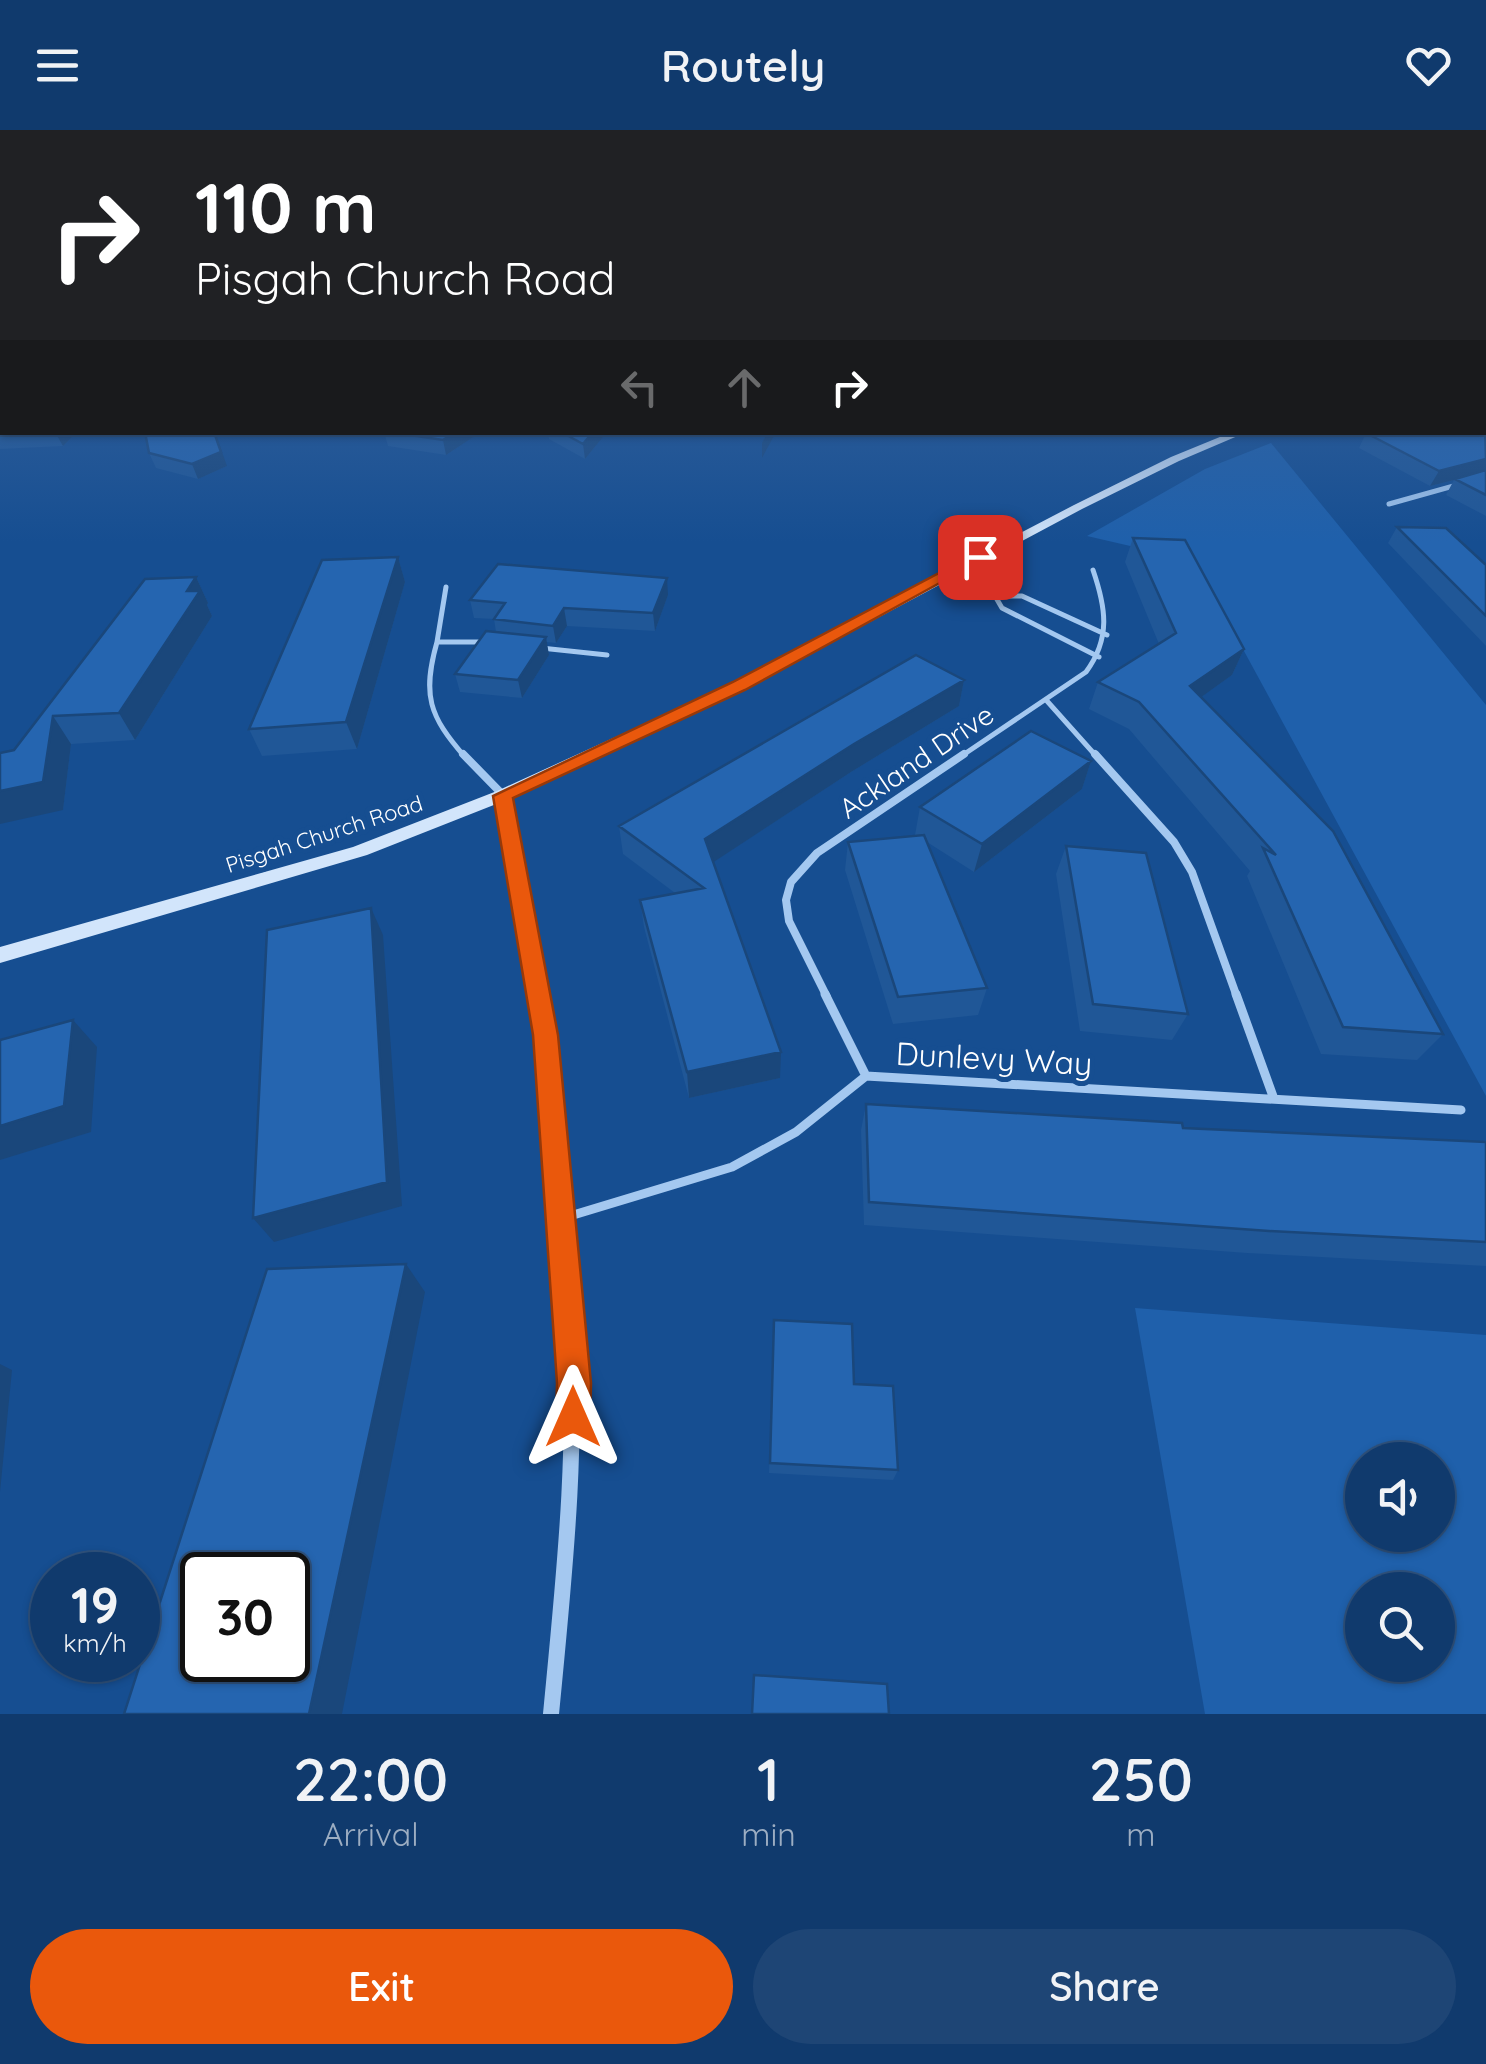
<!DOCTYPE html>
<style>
:root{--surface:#103a6d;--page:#1e4575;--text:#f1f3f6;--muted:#9cadc2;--line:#305480;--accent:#ea580c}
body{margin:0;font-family:Quicksand,sans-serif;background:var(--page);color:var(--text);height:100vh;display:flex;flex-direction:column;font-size:38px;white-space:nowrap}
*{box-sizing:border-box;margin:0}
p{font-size:32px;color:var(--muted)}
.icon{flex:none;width:55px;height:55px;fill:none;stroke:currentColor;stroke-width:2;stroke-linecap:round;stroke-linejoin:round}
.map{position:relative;height:1584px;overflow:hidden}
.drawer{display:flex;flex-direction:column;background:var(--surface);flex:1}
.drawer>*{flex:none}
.hud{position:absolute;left:0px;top:0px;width:1488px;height:305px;box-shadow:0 2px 8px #0004,0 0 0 2px var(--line);background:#202124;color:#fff;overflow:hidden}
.buttons{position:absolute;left:1345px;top:1312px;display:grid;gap:20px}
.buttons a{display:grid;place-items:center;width:110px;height:110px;border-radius:50%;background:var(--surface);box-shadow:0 2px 8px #0004,0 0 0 2px var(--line);font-size:50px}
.speed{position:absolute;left:30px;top:1422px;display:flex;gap:20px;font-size:50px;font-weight:700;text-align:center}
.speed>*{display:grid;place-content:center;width:130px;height:130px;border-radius:50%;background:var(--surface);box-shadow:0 2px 8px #0004,0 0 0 2px var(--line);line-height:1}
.speed small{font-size:25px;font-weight:400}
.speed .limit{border:5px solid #111;border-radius:15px;background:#fff;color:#111}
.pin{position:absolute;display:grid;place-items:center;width:85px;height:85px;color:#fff;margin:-42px;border-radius:20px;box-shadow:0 5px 15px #0006}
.me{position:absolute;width:110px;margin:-55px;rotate:0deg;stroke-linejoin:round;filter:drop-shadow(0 0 8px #0008)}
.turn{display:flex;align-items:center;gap:35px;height:210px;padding:0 30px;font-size:45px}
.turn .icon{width:130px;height:130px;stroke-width:2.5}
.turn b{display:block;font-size:70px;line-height:85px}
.lanes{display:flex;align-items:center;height:95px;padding:0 30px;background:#0003;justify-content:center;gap:50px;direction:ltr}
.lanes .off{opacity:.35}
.eta{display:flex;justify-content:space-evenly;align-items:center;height:170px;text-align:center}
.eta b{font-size:60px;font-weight:600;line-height:70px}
.button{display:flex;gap:20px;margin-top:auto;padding:20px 30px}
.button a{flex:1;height:115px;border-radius:60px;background:var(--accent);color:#fff;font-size:40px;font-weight:600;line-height:115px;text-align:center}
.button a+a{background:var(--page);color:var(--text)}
header{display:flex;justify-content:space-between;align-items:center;height:130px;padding:0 30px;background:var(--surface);font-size:45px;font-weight:600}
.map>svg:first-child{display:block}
.green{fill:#1f60ab;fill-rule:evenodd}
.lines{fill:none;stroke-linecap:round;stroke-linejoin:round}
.lane-far2{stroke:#a4c8f0;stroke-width:5}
.lane-far1{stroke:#a4c8f0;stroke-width:8}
.lane{stroke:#a4c8f0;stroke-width:9}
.street-far3{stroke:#a4c8f0;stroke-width:5}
.street-far2{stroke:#a4c8f0;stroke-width:10}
.street-far1{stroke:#a4c8f0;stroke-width:12}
.street{stroke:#a4c8f0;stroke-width:16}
.secondary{fill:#d2e5fb;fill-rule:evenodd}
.wall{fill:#205797}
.shaded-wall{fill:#1a477b}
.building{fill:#2565b0;stroke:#1a477b;stroke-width:2.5;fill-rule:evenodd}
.route{fill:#ea580c;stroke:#983908;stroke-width:2.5}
.labels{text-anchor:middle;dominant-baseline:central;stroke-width:10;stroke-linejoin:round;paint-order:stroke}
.far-street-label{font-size:22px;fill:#fff;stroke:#164e91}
.street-label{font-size:28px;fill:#fff;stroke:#164e91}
.near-street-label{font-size:32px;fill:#fff;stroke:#164e91}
</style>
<header><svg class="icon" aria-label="menu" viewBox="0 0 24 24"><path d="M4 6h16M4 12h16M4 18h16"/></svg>Routely<svg class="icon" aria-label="heart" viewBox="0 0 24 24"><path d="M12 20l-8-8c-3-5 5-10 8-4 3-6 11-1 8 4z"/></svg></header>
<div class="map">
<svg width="1486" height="1584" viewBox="0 0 1486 1584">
<rect width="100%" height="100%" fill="#164e91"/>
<path class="green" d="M 1271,313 L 1486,575 L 1486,966 L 1195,431 L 1087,406 L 1205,339 Z
M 1135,1178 L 1486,1205 L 1486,1584 L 1205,1584 ZM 1362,1330 L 1438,1330 L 1438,1405 L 1362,1405 ZM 1362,1460 L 1438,1460 L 1438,1535 L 1362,1535 Z"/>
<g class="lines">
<path class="lane-far2" d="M 947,444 L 995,466 L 1002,478 L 1099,527
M 995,466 L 1022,466 L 1107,505
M 437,512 L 446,457
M 541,518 L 607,525
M 1047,571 L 1097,627
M 465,627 C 429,586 422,565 437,512 L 487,512
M 960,627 L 1086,542 C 1111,508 1106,478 1093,440"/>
<path class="lane-far1" d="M 463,624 L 503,665
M 1095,624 L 1174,712 L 1192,742 L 1237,867
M 827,867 L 789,791 L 786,770 L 791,752 L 817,723 L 964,624"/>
<path class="lane" d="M 825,864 L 866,946
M 1236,864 L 1274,969
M 560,1089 L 732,1037 L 796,1002 L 866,946 L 1461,980"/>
<path class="street-far3" d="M 1389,374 L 1486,347"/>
<path class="street-far2" d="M 503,665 L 538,867"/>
<path class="street-far1" d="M 538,864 L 545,905 L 568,1179"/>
<path class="street" d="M 551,1584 C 564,1448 579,1313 568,1177"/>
<path class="secondary" d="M 1485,265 L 1486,265 L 1486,271 L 1485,271 Z
M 1232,302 L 1247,302 L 1179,331 L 1082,379 L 744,559 L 509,669 L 367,725 L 0,833 L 0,817 L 353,717 L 497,661 L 734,553 L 1074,375 L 1171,327 Z"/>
</g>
<path class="wall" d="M 0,190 L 77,302 L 63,316 L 0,319 Z
M 1486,295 L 1486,386 L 1446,365 L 1454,350 L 1430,356 L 1359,318 L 1366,303 Z
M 384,302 L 481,302 L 446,325 L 388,316 Z
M 548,302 L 607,302 L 585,329 L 549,309 Z
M 149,323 L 227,336 L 198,349 L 156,338 Z
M 1397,397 L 1486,435 L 1486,516 L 1388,413 Z
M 1133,408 L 1244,519 L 1232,545 L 1201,567 L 1443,904 L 1417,930 L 1321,924 L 1247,746 L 1250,741 L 1129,599 L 1089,579 L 1098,552 L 1159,514 L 1125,432 Z
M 398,427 L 405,452 L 357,619 L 262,626 L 249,599 Z
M 196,447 L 208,473 L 207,475 L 212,486 L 135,610 L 71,614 L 63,680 L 14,620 Z
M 668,465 L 655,501 L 567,496 L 556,513 L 546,512 L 549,525 L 522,568 L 460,562 L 455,544 L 496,502 L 494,489 L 474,488 L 470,470 Z
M 964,550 L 959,576 L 851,642 L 713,732 L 780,948 L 689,968 L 644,797 L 640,770 L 675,763 L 623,724 L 619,696 Z
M 1091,631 L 1082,659 L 974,742 L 927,712 L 987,858 L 978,885 L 893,894 L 845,740 L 848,712 L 916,706 L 915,705 L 920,677 Z
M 1066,716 L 1188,884 L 1172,910 L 1080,901 L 1056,744 Z
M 866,974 L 1183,998 L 1486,1012 L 1486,1136 L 1247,1123 L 864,1095 L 861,1000 Z
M 773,1204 L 854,1254 L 898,1340 L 893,1350 L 769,1343 Z"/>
<path class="shaded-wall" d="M 55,302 L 77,302 L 63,316 Z
M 215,302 L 227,336 L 198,349 L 192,334 Z
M 455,302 L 481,302 L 446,325 L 443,310 Z
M 593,302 L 607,302 L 585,329 L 583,314 Z
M 768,302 L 776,302 L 762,328 L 762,313 Z
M 1486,329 L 1486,342 L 1430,356 L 1439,341 Z
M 398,427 L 405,452 L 357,619 L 346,592 Z
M 196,447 L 208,473 L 207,475 L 212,486 L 135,610 L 119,583 Z
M 667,448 L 668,465 L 655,501 L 653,483 Z
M 564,478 L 567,496 L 556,513 L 553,496 Z
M 546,507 L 549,525 L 522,568 L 518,550 Z
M 1244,519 L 1232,545 L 1179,583 L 1190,556 Z
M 964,550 L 959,576 L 851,642 L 706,737 L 705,709 L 854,614 Z
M 53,586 L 71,614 L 63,680 L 0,694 L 0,661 Z
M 1091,631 L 1082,659 L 974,742 L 982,714 Z
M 371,778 L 383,805 L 402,1076 L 274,1112 L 253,1088 Z
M 73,890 L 97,917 L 91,1002 L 0,1030 L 0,996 Z
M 781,922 L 780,948 L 689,968 L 687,942 Z
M 406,1134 L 425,1162 L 342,1584 L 309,1584 Z
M 0,1234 L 12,1240 L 0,1362 Z"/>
<path class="building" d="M 0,190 L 2,190 L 2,302 L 49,302 L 0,304 Z
M 1485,295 L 1486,329 L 1439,341 L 1366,303 L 1485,302 Z
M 145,302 L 214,302 L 221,322 L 192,334 L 149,323 Z
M 390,302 L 455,302 L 443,310 Z
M 561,302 L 593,302 L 583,314 Z
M 1486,340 L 1486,365 L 1455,349 Z
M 1397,397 L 1446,398 L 1486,435 L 1486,486 Z
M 1133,408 L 1185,410 L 1244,519 L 1190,556 L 1333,701 L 1443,904 L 1343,897 L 1263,718 L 1276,725 L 1139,572 L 1098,552 L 1176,503 Z
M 398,427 L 346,592 L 249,599 L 322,430 Z
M 498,434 L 667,448 L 653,483 L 564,478 L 553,496 L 494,489 L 505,473 L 470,470 Z
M 196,447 L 187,461 L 200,461 L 119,583 L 53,586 L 43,652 L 0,661 L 0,623 L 14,620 L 145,449 Z
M 486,501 L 546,507 L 518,550 L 455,544 Z
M 916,525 L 964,550 L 854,614 L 705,709 L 781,922 L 687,942 L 640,770 L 704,758 L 619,696 Z
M 1031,601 L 1091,631 L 982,714 L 920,677 Z
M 924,705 L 987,858 L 898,867 L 848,712 Z
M 1066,716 L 1146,723 L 1188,884 L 1093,874 Z
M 371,778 L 387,1052 L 253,1088 L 267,800 Z
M 73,890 L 64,976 L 0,996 L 0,910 Z
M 866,974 L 1182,993 L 1183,998 L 1486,1012 L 1486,1112 L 1269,1101 L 869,1072 Z
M 406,1134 L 309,1584 L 124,1584 L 267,1139 ZM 202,1445 L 288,1445 L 288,1530 L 202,1530 Z
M 774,1190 L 852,1194 L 854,1254 L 893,1256 L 898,1340 L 770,1333 Z
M 754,1545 L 887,1554 L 889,1584 L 752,1584 Z"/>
<linearGradient id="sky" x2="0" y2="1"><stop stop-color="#0c2b50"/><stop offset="0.46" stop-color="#36639d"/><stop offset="1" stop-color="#36639d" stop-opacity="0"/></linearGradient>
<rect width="1486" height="412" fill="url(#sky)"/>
<path class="route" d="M 975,424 L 987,427 L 745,560 L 513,668 L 558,905 L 591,1253 L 590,1287 L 585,1299 L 573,1304 L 561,1299 L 556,1287 L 557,1253 L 533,905 L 493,666 L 733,552 Z"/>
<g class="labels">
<g class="far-street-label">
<text transform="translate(324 704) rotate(-18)">Pisgah Church Road</text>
</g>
<g class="street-label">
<text transform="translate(916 631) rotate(-34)">Ackland Drive</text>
</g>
<g class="near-street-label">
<text transform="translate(994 928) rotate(3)">Dunlevy Way</text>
</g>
</g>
</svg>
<div class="buttons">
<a><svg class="icon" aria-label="sound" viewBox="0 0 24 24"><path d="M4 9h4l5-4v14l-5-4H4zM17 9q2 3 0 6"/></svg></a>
<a><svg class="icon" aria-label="search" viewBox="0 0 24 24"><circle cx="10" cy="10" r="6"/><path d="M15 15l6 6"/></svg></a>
</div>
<div class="speed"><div>19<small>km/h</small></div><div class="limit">30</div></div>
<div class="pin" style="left:980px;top:427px;background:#d93025"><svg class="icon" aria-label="arrive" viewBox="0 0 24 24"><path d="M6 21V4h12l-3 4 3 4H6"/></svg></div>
<svg class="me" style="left:573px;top:1287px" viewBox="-20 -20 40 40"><path d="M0-17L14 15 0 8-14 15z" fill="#ea580c" stroke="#fff" stroke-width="4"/></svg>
<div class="hud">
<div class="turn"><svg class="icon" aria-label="right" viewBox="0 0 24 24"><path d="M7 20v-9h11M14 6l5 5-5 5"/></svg><div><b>110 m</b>Pisgah Church Road</div></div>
<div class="lanes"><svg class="icon off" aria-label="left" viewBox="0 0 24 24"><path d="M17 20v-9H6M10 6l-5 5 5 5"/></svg><svg class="icon off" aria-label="ahead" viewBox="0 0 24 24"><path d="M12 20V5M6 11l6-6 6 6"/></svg><svg class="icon" aria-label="right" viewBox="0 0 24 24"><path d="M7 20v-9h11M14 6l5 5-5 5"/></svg></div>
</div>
</div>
<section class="drawer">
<div class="eta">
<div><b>22:00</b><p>Arrival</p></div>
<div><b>1</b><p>min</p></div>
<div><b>250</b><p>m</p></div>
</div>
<div class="button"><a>Exit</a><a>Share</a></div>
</section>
